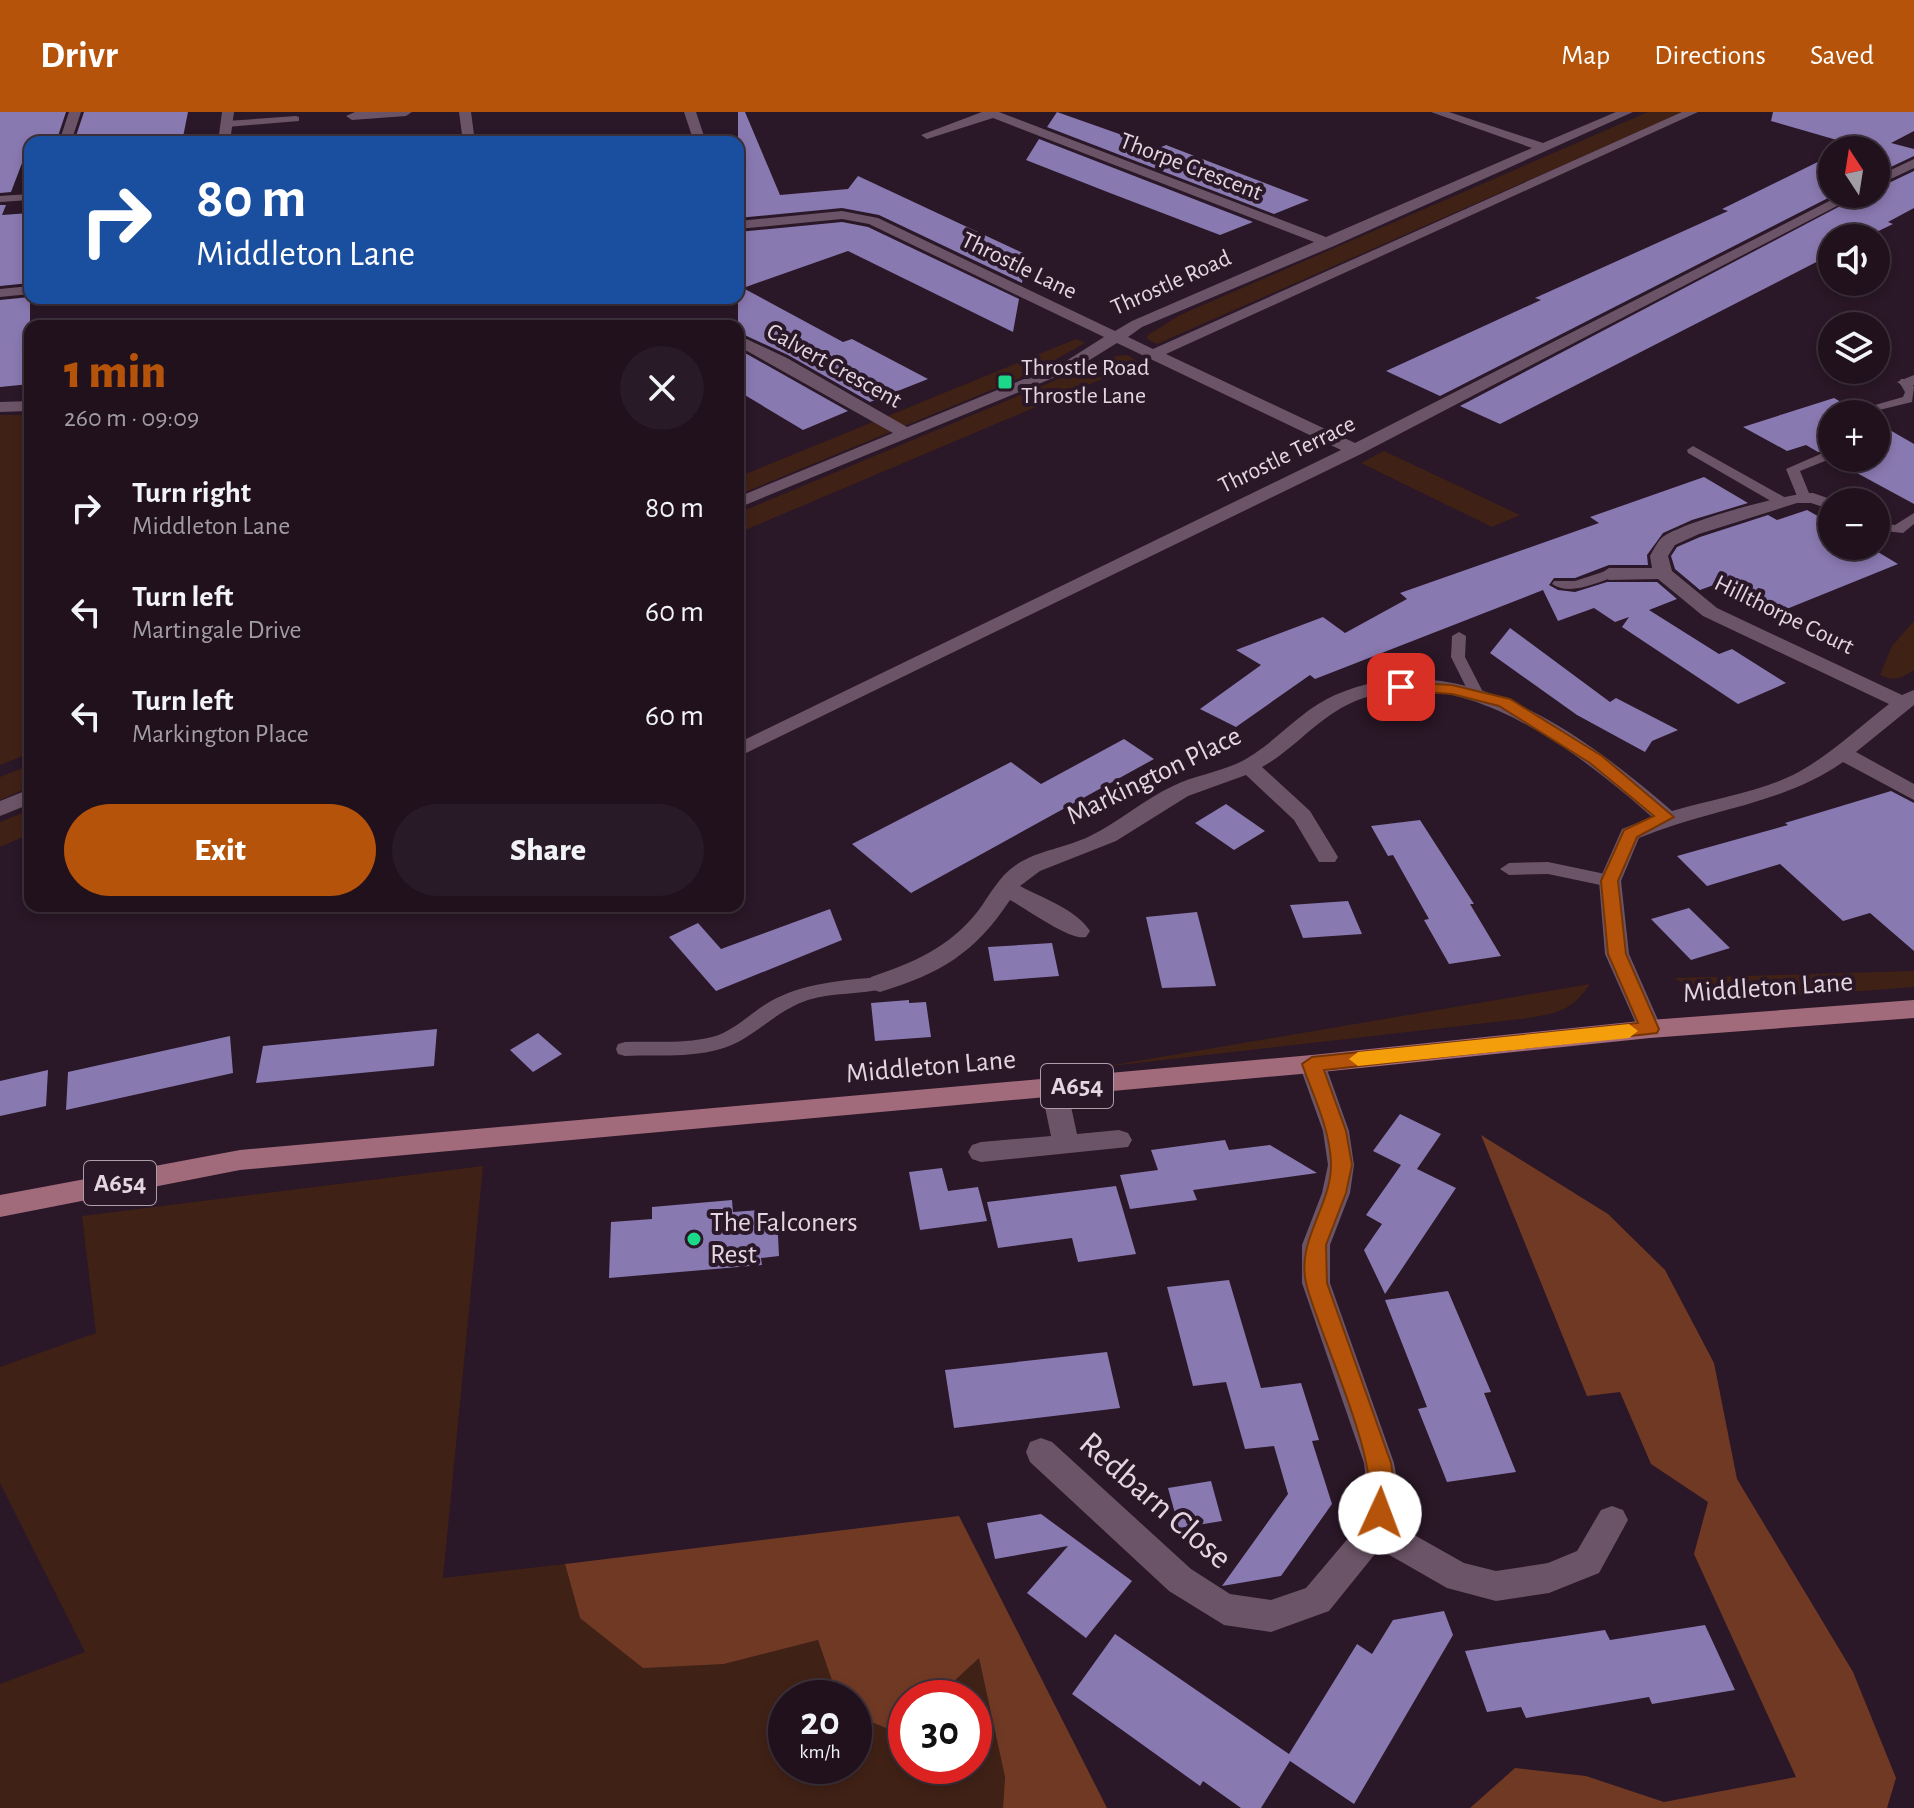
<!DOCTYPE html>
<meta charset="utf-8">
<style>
:root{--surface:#20111d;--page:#281a26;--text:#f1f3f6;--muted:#a29da4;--line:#3d313b;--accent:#b45309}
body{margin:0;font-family:"Alegreya Sans",sans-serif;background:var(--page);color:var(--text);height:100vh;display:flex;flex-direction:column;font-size:30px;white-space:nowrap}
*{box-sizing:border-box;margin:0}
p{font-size:26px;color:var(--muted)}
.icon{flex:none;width:44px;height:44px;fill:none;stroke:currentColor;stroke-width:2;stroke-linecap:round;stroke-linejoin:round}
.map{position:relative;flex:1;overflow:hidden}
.panel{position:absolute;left:24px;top:208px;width:720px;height:592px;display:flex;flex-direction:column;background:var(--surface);border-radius:16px;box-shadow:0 4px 12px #0003,0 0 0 2px var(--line)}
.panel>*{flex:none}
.banner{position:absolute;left:24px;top:24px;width:720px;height:168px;border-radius:16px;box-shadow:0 4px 12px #0003,0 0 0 2px var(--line);background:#1a4fa0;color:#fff;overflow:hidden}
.needle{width:52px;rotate:348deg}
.buttons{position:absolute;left:1818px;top:24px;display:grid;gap:16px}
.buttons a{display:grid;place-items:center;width:72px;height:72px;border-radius:50%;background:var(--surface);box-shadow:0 4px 12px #0003,0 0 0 2px var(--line);font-size:40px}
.speed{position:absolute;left:768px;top:1568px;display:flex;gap:16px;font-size:40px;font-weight:700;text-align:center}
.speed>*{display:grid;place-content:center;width:104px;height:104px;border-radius:50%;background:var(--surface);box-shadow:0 4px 12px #0003,0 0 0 2px var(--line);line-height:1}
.speed small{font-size:20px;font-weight:400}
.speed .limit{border:12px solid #d22;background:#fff;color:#111}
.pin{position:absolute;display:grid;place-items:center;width:68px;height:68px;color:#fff;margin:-34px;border-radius:16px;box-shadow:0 4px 12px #0006}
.me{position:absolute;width:88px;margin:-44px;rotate:2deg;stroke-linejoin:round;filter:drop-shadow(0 0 6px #0008)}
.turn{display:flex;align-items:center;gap:28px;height:168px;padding:0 40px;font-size:36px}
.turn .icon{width:104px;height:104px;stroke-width:2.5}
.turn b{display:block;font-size:56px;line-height:68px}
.round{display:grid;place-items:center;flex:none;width:84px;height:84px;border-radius:42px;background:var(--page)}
.headline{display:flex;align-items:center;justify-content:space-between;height:136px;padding:0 40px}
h1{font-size:48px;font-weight:800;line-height:60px;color:var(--accent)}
.cta{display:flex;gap:16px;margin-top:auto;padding:16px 40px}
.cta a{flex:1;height:92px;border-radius:48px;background:var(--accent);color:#fff;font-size:32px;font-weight:800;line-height:92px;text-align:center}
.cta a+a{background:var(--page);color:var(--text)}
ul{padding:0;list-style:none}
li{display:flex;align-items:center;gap:24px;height:104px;padding:0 40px}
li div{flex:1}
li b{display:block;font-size:30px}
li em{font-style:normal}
header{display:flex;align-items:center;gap:48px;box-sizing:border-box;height:112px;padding:0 40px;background:var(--accent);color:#fff}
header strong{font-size:38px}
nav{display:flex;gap:44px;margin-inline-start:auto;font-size:28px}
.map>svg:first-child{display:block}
.green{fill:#402116}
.forest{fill:#703924}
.building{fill:#8979b1}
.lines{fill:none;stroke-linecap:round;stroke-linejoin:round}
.service{fill:#6b5467;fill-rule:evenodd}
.minor{fill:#6b5467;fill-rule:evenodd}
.primary{fill:#a16b7c;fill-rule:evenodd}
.route{fill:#b45309;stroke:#753606;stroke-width:2}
.slow{fill:#f59e0b}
.poi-dot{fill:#1bd988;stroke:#2a1727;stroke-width:3}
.labels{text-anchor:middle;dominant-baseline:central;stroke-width:8;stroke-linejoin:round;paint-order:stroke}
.far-street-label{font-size:24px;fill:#e3d6e1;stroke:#2a1727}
.far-poi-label{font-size:24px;fill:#e3d6e1;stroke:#2a1727;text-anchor:start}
.shield{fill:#2a1727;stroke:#ac9da9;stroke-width:2}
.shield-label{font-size:26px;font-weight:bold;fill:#e3d6e1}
.street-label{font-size:28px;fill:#e3d6e1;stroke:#2a1727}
.poi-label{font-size:28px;fill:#e3d6e1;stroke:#2a1727;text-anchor:start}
.near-street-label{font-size:34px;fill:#e3d6e1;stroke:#2a1727}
</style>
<header>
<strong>Drivr</strong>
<nav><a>Map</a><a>Directions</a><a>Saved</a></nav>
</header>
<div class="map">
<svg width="1914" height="1696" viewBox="0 0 1914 1696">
<rect width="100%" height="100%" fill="#2a1727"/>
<path class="green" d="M 1648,0 L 1683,0 L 1157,232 L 1147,227 L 1148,223 L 1180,203 Z
M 1076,227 L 1085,231 L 1030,262 L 738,383 L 738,365 Z
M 1127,243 L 1140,251 L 738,421 L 738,401 L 1111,245 Z
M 0,303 L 30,303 L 30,641 L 0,653 Z
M 1384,339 L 1520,403 L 1492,415 L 1361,351 Z
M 1914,509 L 1914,558 C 1902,566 1894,570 1880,563 L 1892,534 Z
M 30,653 L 30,675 L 0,688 L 0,665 Z
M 30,698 L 30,722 L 0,735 L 0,710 Z
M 1914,859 L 1914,875 L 1746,888 L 1695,878 L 1674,866 Z
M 1590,872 C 1571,901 1553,902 1521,907 L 1102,955 Z
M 483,1054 L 443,1466 L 565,1452 L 580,1506 L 724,1552 L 818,1528 L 838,1586 L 786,1586 L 786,1654 L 854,1654 L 854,1603 L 898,1621 L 906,1614 L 906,1654 L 974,1654 L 974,1586 L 936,1586 L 979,1546 L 1005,1665 L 1003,1696 L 0,1696 L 0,1572 L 85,1540 L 0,1371 L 0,1255 L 96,1221 L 82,1104 Z"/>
<path class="forest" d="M 1481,1023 L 1608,1102 L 1665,1158 L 1714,1251 L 1737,1367 L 1853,1560 L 1896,1666 L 1887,1696 L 1470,1696 L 1515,1656 L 1586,1664 L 1664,1690 L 1796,1665 L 1694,1442 L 1708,1390 L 1651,1352 L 1620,1280 L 1587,1284 Z
M 959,1404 L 1107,1696 L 1003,1696 L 1005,1665 L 979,1546 L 936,1586 L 906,1586 L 906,1614 L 898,1621 L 854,1603 L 854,1586 L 838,1586 L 818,1528 L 724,1552 L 643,1556 L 580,1506 L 565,1452 Z"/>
<path class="building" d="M 0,0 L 66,0 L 56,30 L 30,30 L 11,80 L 0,81 Z
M 84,0 L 188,0 L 182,30 L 74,30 Z
M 738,0 L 745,0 L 780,83 L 848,77 L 858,64 L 1027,143 L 1022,171 L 879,103 L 842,96 L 738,106 Z
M 1057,0 L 1159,36 L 1166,33 L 1309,88 L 1274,102 L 1047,15 Z
M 1773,0 L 1914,0 L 1914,19 L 1891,31 L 1914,37 L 1914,44 L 1876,62 L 1876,38 L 1842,38 L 1854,33 L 1771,9 Z
M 1039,27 L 1253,110 L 1220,123 L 1110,81 L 1026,48 Z
M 1832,43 L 1832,82 L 1836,82 L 1440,284 L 1386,259 L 1541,188 L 1535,186 L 1728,99 L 1722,97 Z
M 1914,59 L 1914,96 L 1888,110 L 1893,112 L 1864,126 L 1832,126 L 1832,142 L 1500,312 L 1460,294 L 1863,82 L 1876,82 L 1876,77 Z
M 0,93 L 6,93 L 2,103 L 30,101 L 30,171 L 0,174 Z
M 842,110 L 868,115 L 1019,187 L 1013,220 L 848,139 L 743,176 L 843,230 L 852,227 L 928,267 L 870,290 L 788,243 L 738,220 L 738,120 Z
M 30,185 L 30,272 L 0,275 L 0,188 Z
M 738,237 L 848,299 L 803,318 L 738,279 Z
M 1834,286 L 1862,302 L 1832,302 L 1832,339 L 1818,340 L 1806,333 L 1787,339 L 1743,315 Z
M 1876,310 L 1914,332 L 1914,392 L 1833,348 L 1876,346 Z
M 1704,365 L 1748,391 L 1692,408 L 1663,421 L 1647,443 L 1648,453 L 1609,453 L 1575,466 L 1554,466 L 1549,473 L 1558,478 L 1575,480 L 1607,470 L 1657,470 L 1677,487 L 1649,498 L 1719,542 L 1732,537 L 1786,571 L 1738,592 L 1622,515 L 1629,505 L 1615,510 L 1594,496 L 1558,509 L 1543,478 L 1315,567 L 1310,563 L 1236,615 L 1200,597 L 1261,553 L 1236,538 L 1323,505 L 1345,521 L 1407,487 L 1400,481 L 1599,411 L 1590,405 Z
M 1807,398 L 1832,412 L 1832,434 L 1868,434 L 1898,452 L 1772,503 L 1719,471 L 1700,478 L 1675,457 L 1671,444 L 1677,435 L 1700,425 L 1768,403 L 1777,408 Z
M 1510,516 L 1610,590 L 1616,586 L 1678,618 L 1652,629 L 1645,640 L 1577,603 L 1490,541 Z
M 1124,627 L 1154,647 L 911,781 L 852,732 L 1011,650 L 1041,672 Z
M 1891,679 L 1914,691 L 1914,839 L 1870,801 L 1843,809 L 1780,752 L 1707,774 L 1677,744 L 1788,713 L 1785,711 Z
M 1226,692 L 1265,719 L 1234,738 L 1195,711 Z
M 1420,708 L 1474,792 L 1470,792 L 1501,844 L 1449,852 L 1424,808 L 1429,807 L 1393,743 L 1388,744 L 1371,714 Z
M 1348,789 L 1362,822 L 1303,826 L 1290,793 Z
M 1689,796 L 1730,836 L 1691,848 L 1651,807 Z
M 830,797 L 842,828 L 716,879 L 669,825 L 698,811 L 721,837 Z
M 1197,800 L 1216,874 L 1162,876 L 1146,805 Z
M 1052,831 L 1059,864 L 994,869 L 988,835 Z
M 909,888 L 909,891 L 926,890 L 931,925 L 875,929 L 871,891 Z
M 437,917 L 434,954 L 256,971 L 263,934 Z
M 538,921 L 562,942 L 533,960 L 510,938 Z
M 230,924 L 233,961 L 66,998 L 68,960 Z
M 48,958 L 46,994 L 0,1004 L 0,969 Z
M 1400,1002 L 1441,1022 L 1417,1057 L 1456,1076 L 1385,1182 L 1364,1138 L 1382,1112 L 1366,1103 L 1401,1053 L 1373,1039 Z
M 1225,1028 L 1229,1038 L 1270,1033 L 1317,1061 L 1193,1078 L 1197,1088 L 1130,1097 L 1120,1063 L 1158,1058 L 1151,1038 Z
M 942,1056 L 948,1079 L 978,1075 L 987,1109 L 920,1118 L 909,1060 Z
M 1116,1074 L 1136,1142 L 1078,1150 L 1072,1126 L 998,1136 L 987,1090 Z
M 732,1088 L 733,1100 L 760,1098 L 760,1105 L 777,1104 L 779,1144 L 761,1146 L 762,1153 L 609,1166 L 611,1110 L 652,1107 L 652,1095 Z
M 1229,1168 L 1261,1276 L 1301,1271 L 1319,1328 L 1312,1329 L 1332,1392 L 1281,1464 L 1222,1474 L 1288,1382 L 1274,1334 L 1245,1337 L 1226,1270 L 1193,1274 L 1167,1175 Z
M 1448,1179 L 1491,1280 L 1484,1281 L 1516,1360 L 1447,1370 L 1418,1297 L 1427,1295 L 1385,1188 Z
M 1107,1240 L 1120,1296 L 954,1316 L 945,1258 Z
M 1211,1369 L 1222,1409 L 1179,1416 L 1168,1376 Z
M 1041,1402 L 1132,1469 L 1086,1526 L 1027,1481 L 1068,1434 L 995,1447 L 987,1411 Z
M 1444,1499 L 1453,1523 L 1354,1692 L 1290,1649 L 1261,1696 L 1241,1696 L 1203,1669 L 1200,1674 L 1072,1582 L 1115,1522 L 1289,1642 L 1357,1532 L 1372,1542 L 1393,1508 Z
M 1705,1513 L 1735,1578 L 1652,1592 L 1649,1585 L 1526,1606 L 1521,1595 L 1487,1600 L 1465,1539 L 1605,1518 L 1610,1528 Z"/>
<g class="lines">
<path class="service" d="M 296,4 L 299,5 L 299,9 L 227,15 L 222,12 L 227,9 Z
M 30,82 L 30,88 L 0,90 L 0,84 Z
M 505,186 L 517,186 L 517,191 L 507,193 Z
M 1901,267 L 1909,267 L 1914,275 L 1912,290 L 1875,299 L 1875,293 L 1903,285 L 1905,280 L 1899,270 Z
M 1693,334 L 1786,386 L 1788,389 L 1781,393 L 1776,392 L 1688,341 L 1687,338 Z
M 1825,340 L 1830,341 L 1830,347 L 1800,359 L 1811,386 L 1804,390 L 1799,389 L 1786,357 Z
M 1914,401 L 1914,412 L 1903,421 L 1876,418 L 1876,410 L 1895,413 Z
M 1609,458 L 1616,462 L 1614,465 C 1595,471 1570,484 1552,472 L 1554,469 L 1575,469 Z
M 1459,520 L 1466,524 L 1465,545 L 1485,584 L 1482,587 L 1472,587 L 1451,545 L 1452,524 Z
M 1548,750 L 1610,763 L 1619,769 L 1610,775 L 1548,762 L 1509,763 L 1500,757 L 1509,751 Z
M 880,865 L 889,871 L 886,876 C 861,883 833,880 808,888 C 781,897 763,916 740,929 C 705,948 663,942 625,944 L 618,942 L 616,937 L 618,932 L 625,930 C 654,929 684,932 712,925 C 735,919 751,900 771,889 C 804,871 843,868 880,865 Z"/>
<path class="minor" d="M 69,0 L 81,0 L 71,30 L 59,30 Z
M 222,0 L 234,0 L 230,30 L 218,30 Z
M 412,0 L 406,4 L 352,8 L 346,4 L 355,0 Z
M 459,0 L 471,0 L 475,30 L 463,30 Z
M 684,0 L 696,0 L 706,30 L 694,30 Z
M 982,0 L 999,0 L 1326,125 L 1532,36 L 1431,0 L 1449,0 L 1543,31 L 1616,0 L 1633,0 L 1334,134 L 1142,215 L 1128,225 L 1153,237 L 1682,0 L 1698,0 L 1166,242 L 1355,331 L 1843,82 L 1860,82 L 1361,342 L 738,645 L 738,631 L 1341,338 L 1117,231 L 1075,257 L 738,396 L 738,385 L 893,321 L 738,234 L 738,223 L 787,246 L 907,315 L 1063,251 L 1104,225 L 869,112 L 842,107 L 738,117 L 738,109 L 842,99 L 878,106 L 1115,219 L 1132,209 L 1314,130 L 993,6 L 927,27 L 921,23 Z
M 1914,47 L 1914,56 L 1876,74 L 1876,65 Z
M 30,174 L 30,182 L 0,185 L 0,177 Z
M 636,209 L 681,209 L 689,214 L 628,214 Z
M 1914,263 L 1914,273 L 1905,275 L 1897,270 Z
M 30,289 L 30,299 L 0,300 L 0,290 Z
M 1813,381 L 1839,390 L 1832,390 L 1832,398 L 1811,391 L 1797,391 L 1699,422 L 1675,433 L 1668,444 L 1672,459 L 1717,496 L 1902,583 L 1914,578 L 1914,593 L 1856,640 L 1914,672 L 1914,688 L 1843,650 C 1782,693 1707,697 1639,726 L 1621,769 L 1629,842 L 1662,917 L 1659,923 L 1650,926 L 1641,923 L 1605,842 L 1599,769 L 1622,717 L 1652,705 C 1577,639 1453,541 1347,593 C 1315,609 1293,638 1262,655 L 1310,699 L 1338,745 L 1335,750 L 1319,750 L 1294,708 L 1246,663 L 1188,684 L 1116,729 L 1040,759 L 1020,774 C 1042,786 1076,797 1090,819 L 1086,825 C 1070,829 1027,797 1010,788 C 975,841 940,862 880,880 L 871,877 L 868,871 L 871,865 C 913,851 950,835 978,799 C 990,783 999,764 1016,753 C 1038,738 1066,736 1090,724 C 1119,710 1143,688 1173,674 C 1193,664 1215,661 1236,652 C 1273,635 1298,599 1335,583 C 1459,529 1583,622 1672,699 C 1712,687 1755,681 1793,663 C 1828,645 1858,616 1889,592 L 1703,504 L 1658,467 L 1609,468 L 1600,462 L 1609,456 L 1652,456 L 1650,444 C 1654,437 1658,428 1664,424 C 1687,409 1786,381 1813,381 Z
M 30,677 L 30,692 L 0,704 L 0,689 Z
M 1312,943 L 1321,945 L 1325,952 L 1349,1019 L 1354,1053 L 1350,1081 L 1330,1133 L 1330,1171 L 1394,1351 L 1400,1385 L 1393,1411 L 1464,1451 L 1496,1459 L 1548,1451 L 1577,1439 L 1601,1398 L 1612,1394 L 1623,1398 L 1628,1408 L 1599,1461 L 1549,1481 L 1496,1489 L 1447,1476 L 1379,1437 L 1329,1499 L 1271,1520 L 1224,1513 L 1169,1479 L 1030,1350 L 1026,1340 L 1030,1330 L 1041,1326 L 1052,1330 L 1191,1457 L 1230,1482 L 1271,1488 L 1306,1476 L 1361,1411 L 1368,1385 L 1364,1351 L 1302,1171 L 1302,1133 L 1322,1081 L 1328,1053 L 1323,1019 L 1299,952 L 1303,945 Z
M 1054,966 L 1063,969 L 1067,976 L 1077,1022 L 1119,1018 L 1128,1021 L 1132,1028 L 1128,1035 L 981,1050 L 972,1047 L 968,1040 L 972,1033 L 981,1030 L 1051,1024 L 1041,976 L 1045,969 Z"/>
<path class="primary" d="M 1914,888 L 1914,906 L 1650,926 L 1312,961 L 240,1058 L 0,1105 L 0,1083 L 240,1038 L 1312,943 L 1650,908 Z"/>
</g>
<path class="route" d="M 1401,570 L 1452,573 L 1510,587 L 1602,644 L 1674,705 L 1637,725 L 1618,769 L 1626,842 L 1659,917 L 1657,921 L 1324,958 L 1346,1019 L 1352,1053 L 1346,1081 L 1326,1133 L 1327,1171 L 1391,1351 L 1396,1385 L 1388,1409 L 1380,1412 L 1371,1409 L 1368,1401 C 1382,1352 1322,1229 1307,1175 C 1294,1129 1332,1095 1331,1051 C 1330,1017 1313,983 1302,952 L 1312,945 L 1638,911 L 1608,842 L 1601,769 L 1624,718 L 1654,704 L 1590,651 L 1499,594 L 1452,582 L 1396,578 L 1393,575 Z"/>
<path class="slow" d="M 1629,912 L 1638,919 L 1629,926 L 1358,954 L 1349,947 L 1358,940 Z"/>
<g class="poi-dot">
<rect x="997" y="262" width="16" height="16" rx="4"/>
<circle cx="694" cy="1127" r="8"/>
</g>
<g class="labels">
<g class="far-street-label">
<text transform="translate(1191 55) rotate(21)">Thorpe Crescent</text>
<text transform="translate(1019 154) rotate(26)">Throstle Lane</text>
<text transform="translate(1171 171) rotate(-24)">Throstle Road</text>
<text transform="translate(834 254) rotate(29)">Calvert Crescent</text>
<text transform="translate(1287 343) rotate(-26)">Throstle Terrace</text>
<text transform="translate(1784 503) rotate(26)">Hillthorpe Court</text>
</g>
<g class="far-poi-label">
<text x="1021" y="256">Throstle Road<tspan x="1021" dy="28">Throstle Lane</tspan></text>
</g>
<g class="shield">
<rect x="1041" y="952" width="72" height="44" rx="6"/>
<rect x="84" y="1049" width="72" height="44" rx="6"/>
</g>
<g class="shield-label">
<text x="1077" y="974">A654</text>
<text x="120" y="1071">A654</text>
</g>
<g class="street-label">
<text transform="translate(1154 664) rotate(-26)">Markington Place</text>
<text transform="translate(1768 876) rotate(-4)">Middleton Lane</text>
<text transform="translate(931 955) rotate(-5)">Middleton Lane</text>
</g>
<g class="poi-label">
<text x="710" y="1111">The Falconers<tspan x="710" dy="32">Rest</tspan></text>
</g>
<g class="near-street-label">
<text transform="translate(1155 1389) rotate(41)">Redbarn Close</text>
</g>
</g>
</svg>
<div class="buttons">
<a><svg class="needle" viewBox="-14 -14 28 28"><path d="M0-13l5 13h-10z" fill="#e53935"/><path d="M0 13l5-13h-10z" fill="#a29da4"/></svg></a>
<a><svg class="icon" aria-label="sound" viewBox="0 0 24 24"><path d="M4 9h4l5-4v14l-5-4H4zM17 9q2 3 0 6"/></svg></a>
<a><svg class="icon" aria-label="layers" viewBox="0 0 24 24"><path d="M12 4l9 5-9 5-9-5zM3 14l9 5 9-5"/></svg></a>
<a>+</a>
<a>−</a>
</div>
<div class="speed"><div>20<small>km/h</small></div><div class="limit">30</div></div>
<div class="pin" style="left:1401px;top:575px;background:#d93025"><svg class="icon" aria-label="arrive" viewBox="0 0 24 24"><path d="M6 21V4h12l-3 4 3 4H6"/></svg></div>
<svg class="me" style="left:1380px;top:1401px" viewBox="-20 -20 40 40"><circle r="19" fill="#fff"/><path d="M0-13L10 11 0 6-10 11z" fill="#b45309"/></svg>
<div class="banner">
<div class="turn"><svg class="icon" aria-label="right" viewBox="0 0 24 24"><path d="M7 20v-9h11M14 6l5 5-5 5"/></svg><div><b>80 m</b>Middleton Lane</div></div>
</div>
<section class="panel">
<div class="headline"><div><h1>1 min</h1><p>260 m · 09:09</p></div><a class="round"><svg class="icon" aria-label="close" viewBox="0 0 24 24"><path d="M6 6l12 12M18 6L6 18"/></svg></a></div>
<ul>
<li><svg class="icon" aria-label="right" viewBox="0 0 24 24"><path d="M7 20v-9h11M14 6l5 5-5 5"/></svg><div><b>Turn right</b><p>Middleton Lane</p></div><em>80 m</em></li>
<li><svg class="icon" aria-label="left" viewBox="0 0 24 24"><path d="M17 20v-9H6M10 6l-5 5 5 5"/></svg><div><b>Turn left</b><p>Martingale Drive</p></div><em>60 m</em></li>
<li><svg class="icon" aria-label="left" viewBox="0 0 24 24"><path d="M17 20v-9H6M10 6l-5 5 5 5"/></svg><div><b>Turn left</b><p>Markington Place</p></div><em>60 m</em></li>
</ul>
<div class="cta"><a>Exit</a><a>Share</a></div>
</section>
</div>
